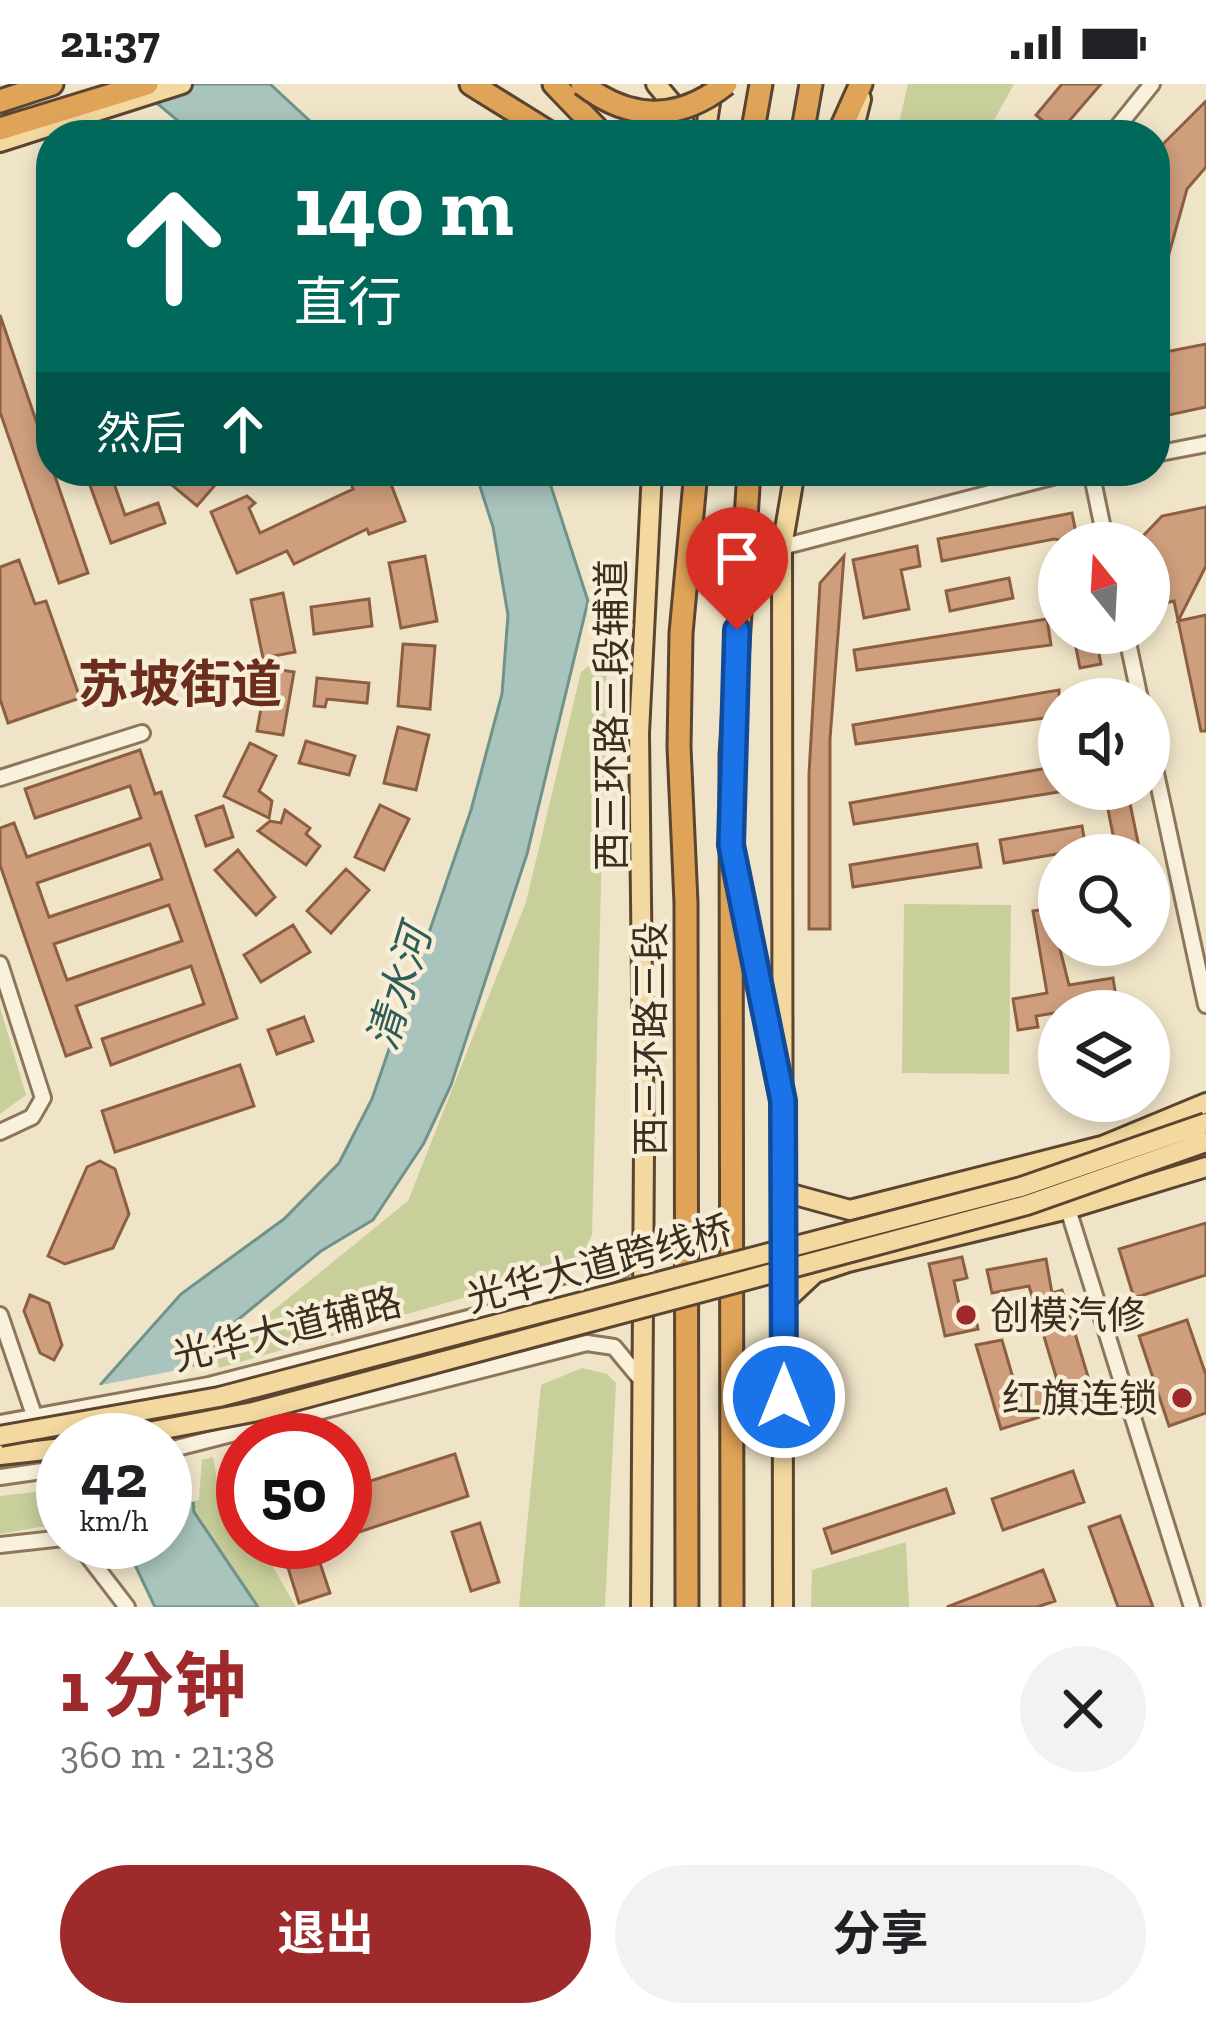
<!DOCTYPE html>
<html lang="zh">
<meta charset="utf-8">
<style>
:root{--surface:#fff;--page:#f2f2f2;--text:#202124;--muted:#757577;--accent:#9e2a2b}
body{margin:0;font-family:"Zilla Slab","Noto Sans SC",serif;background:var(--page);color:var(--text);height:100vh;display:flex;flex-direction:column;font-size:45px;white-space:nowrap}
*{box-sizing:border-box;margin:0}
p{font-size:39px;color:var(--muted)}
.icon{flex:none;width:66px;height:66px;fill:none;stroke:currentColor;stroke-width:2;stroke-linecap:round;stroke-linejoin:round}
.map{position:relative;height:1523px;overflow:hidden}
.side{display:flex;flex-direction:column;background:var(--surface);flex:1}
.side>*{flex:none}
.top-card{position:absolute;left:36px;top:36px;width:1134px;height:366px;border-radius:48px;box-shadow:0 6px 18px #0003;background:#00695c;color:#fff;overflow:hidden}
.needle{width:78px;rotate:342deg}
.controls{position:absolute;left:1038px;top:438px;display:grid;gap:24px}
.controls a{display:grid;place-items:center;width:132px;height:132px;border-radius:50%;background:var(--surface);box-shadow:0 6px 18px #0003;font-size:60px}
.speed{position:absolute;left:36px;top:1329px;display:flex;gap:24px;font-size:60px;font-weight:700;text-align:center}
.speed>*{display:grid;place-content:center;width:156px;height:156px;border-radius:50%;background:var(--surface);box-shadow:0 6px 18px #0003;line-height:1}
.speed small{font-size:30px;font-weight:400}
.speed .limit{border:18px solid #d22;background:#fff;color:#111}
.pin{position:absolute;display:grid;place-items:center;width:102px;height:102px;color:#fff;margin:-123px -51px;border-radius:50% 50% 50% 0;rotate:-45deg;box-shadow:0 0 12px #0007}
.pin .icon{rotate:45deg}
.me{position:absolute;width:132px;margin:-66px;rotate:0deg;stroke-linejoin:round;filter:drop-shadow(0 0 9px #0008)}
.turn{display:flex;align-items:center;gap:42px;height:252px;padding:0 60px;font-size:54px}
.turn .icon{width:156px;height:156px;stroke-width:2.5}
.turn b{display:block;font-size:84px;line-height:102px}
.then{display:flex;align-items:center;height:114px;padding:0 60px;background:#0003;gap:24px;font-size:45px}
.round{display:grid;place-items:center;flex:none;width:126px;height:126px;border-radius:63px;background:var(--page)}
.head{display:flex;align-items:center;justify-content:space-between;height:204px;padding:0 60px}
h1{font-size:72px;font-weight:700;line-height:90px;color:var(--accent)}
.button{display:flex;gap:24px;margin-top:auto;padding:24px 60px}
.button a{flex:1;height:138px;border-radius:72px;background:var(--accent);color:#fff;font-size:48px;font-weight:700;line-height:138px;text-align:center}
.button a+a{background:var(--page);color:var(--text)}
.status{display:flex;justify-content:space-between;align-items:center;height:84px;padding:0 60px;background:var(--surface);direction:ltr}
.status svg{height:33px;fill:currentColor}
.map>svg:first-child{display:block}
.green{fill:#c9cf9b}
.water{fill:#a9c4bc;stroke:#6f938a;stroke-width:3}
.pier{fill:#f0e4c8}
.building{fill:#cf9f7d;stroke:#8d5f41;stroke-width:3;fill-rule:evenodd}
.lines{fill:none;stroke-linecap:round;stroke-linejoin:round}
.minor-casing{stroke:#8d765c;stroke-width:20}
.major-casing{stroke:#5b4430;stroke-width:24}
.highway-casing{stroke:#5b4430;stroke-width:27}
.minor{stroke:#faf1dc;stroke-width:14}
.major{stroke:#f3d9a0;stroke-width:18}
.highway{stroke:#e0a458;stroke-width:21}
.major-bridge-casing{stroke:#5b4430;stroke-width:24;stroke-linecap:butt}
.highway-bridge-casing{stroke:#5b4430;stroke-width:27;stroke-linecap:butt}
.major-bridge{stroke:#f3d9a0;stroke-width:18}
.highway-bridge{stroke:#e0a458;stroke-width:21}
.route-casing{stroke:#114b97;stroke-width:30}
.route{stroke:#1a73e8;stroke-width:21}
.poi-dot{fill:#9e2a2b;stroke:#f7eed8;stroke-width:4.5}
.labels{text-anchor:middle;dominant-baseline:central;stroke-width:9;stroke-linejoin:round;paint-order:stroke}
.street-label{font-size:39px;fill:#3d2e20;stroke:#f7eed8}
.poi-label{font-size:39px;fill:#3d2e20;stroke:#f7eed8;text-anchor:start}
.water-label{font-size:42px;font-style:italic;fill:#2f5d5a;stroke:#f7eed8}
.district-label{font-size:51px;font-weight:bold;fill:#6b2e1e;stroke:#f7eed8}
</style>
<div class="status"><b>21:37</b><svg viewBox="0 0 49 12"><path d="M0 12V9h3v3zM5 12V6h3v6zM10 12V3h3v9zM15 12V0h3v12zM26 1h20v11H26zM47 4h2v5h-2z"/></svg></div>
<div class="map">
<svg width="1206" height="1523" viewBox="0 0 1206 1523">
<rect width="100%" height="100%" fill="#f0e4c8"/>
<path class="green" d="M 908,0 L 1014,0 L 986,51 L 896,51 Z
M 607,568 L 592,1151 L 578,1181 L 219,1284 L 217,1272 L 408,1117 L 526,818 L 581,588 Z
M 904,820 L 1011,821 L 1009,990 L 902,989 Z
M 0,923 L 26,1011 L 0,1030 Z
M 582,1284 L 607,1290 L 616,1299 L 605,1523 L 519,1523 L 541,1301 Z
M 213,1373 L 220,1414 L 243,1401 L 243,1458 L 265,1458 L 270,1478 L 296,1523 L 258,1523 L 194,1428 L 199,1424 L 165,1433 L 165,1385 Z
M 63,1405 L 63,1439 L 0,1450 L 0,1412 Z
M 906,1458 L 909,1523 L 811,1523 L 812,1486 Z"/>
<path class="water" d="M 134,0 L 270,0 L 325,51 L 195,51 Z
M 475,387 L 546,387 L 588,517 L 527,770 L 451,1001 L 424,1059 L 373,1136 L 321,1167 L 228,1244 L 201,1282 L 191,1392 L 194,1428 L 258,1523 L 155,1523 L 124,1458 L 165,1458 L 165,1356 L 109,1356 L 101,1300 L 181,1210 L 284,1135 L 339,1079 L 372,1015 L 471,726 L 502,610 L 508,531 L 493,443 Z"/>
<path class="pier" d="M 209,1280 L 199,1416 L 165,1426 L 165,1356 L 104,1356 L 96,1302 Z"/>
<path class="building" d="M 1062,0 L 1101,0 L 1058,50 L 1036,31 Z
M 1206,17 L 1206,83 L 1187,105 L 1162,195 L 1155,194 L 1155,68 Z
M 0,231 L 88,489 L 59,499 L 0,328 Z
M 1206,260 L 1206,323 L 1155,334 L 1155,270 Z
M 155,387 L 217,387 L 223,392 L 197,422 Z
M 368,387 L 386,387 L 405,437 L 369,450 L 367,445 L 294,480 L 287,467 L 237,489 L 211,428 L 247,412 L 255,419 L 249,424 L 260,449 L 353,405 L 349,394 Z
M 110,388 L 125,431 L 158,419 L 165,439 L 111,459 L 88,396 Z
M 1206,423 L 1206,482 L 1178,537 L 1206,531 L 1206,647 L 1201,647 L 1174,517 L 1161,520 L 1144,451 L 1162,432 Z
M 1072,429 L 1078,459 L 1054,455 L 942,477 L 938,455 Z
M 917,462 L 920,482 L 901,486 L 909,525 L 864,534 L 853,476 Z
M 425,472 L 437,537 L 401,544 L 389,479 Z
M 844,472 L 830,655 L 830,845 L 809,845 L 809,690 L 820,499 Z
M 19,476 L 35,520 L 46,517 L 80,614 L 8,639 L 0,615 L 0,483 Z
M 1009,494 L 1013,514 L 950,527 L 946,507 Z
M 283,509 L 295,568 L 263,574 L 251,516 Z
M 369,515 L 372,542 L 314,550 L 311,523 Z
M 1047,535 L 1051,561 L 857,586 L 854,566 Z
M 1073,549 L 1095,549 L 1101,580 L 1080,584 Z
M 403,560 L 435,562 L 430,625 L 398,622 Z
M 268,584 L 294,588 L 283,651 L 257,647 Z
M 317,594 L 369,599 L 367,619 L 327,615 L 325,623 L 314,622 Z
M 1059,606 L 1059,632 L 856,660 L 853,641 Z
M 398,643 L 429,651 L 416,706 L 384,699 Z
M 306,657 L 355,672 L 349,691 L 299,679 Z
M 250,659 L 276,672 L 259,707 L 272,717 L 269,734 L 224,712 Z
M 140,666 L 155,710 L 161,708 L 237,934 L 111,981 L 102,955 L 204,920 L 191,882 L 76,922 L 91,963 L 66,972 L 0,781 L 0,744 L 14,739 L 27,773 L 141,734 L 130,702 L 35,734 L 25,705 ZM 150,760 L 162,795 L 49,833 L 37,799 ZM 169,821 L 182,857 L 67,896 L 54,860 Z
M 1059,682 L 1059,708 L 854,740 L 850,719 Z
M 1104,705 L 1127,705 L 1140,768 L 1117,771 Z
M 380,721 L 409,735 L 384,786 L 355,773 Z
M 223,722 L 233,753 L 206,762 L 196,732 Z
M 285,726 L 310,744 L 306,750 L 320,762 L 306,781 L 258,747 L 270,737 L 281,739 Z
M 1082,742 L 1086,765 L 1004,779 L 1000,756 Z
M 977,760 L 981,783 L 853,803 L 850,781 Z
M 238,766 L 275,813 L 256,831 L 215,786 Z
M 346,785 L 369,806 L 331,849 L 307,827 Z
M 1059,823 L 1059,861 L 1069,901 L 1113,894 L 1117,919 L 1036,932 L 1038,943 L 1018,946 L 1013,915 L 1047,909 L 1033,827 Z
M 293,841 L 310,868 L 261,898 L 244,871 Z
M 304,933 L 313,957 L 277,970 L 268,946 Z
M 240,981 L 254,1022 L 115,1068 L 102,1027 Z
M 100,1077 L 115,1085 L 129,1130 L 113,1164 L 65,1180 L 48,1172 L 87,1083 Z
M 1206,1139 L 1206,1191 L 1134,1214 L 1119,1165 Z
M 962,1173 L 967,1194 L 954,1197 L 960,1225 L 973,1222 L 978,1245 L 945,1252 L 929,1180 Z
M 1046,1175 L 1052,1209 L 1062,1206 L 1095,1316 L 1001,1345 L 976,1261 L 1002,1256 L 1017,1308 L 1057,1296 L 1029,1202 L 992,1209 L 987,1186 Z
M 30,1211 L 49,1219 L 62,1261 L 54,1276 L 40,1269 L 24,1227 Z
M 1187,1236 L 1206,1291 L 1206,1329 L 1169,1342 L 1139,1252 Z
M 455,1370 L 468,1412 L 347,1452 L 345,1405 Z
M 1073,1387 L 1084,1418 L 1003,1446 L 992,1415 Z
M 946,1405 L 954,1429 L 832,1469 L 824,1445 Z
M 1120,1432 L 1153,1523 L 1118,1523 L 1089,1443 Z
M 480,1439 L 499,1498 L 471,1507 L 452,1448 Z
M 280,1458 L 313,1458 L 330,1509 L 299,1519 Z
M 1043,1486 L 1055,1517 L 1037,1523 L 947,1523 Z"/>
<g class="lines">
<g class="minor-casing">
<path id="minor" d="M 1111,51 L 1152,0
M 1155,370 L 1206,360
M 1091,387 L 1106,459
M 782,463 L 1075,387
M 1126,549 L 1140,615
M 1149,657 L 1206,921
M 0,694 L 142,649
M 0,880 L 43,1014 L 32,1033 L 0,1048
M 1068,1125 L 1192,1523
M 0,1231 L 35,1334
M 0,1339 L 209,1301 L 584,1204 L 622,1186 L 643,1160
M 165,1367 L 587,1259 L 614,1263 L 638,1292
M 0,1393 L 63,1384
M 77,1458 L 127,1523
M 0,1461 L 63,1454"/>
</g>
<g class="major-casing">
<path id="major" d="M 656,0 L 682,31 L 686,51
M 705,51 L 713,0
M 852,51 L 861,15
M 0,58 L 182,0
M 784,1108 L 850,1126 L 1102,1062 L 1206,1019
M 784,1218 L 815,1189 L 848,1178 L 1068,1125 L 1206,1083
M 0,1371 L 63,1364
M 641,1523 L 644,1065 L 639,649 L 652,387
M 783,1523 L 782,463 L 795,387"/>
</g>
<g class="highway-casing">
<path id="highway" d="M 471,0 L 553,51
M 554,0 L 603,51
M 0,17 L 52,0
M 0,45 L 147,0
M 752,51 L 761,0
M 802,51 L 811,0
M 838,51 L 861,0
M 740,806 L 783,1017
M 687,1523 L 686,819 L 679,663 L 681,549 L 696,387
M 732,1523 L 731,671 L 749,387"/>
</g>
<use href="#minor" class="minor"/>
<use href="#major" class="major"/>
<use href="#highway" class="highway"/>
<g class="major-bridge-casing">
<path id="major-bridge" d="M 0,1352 L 219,1313 L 1021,1103 L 1206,1039
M 107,1356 L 253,1328 L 1027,1121 L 1206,1058"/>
</g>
<g class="highway-bridge-casing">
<path id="highway-bridge" d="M 582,0 C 630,37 678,38 726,0"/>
</g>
<use href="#major-bridge" class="major-bridge"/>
<use href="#highway-bridge" class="highway-bridge"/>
</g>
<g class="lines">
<g class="route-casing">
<path id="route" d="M 737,546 L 731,761 L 783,1017 L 784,1313"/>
</g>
<use href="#route" class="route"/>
</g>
<g class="poi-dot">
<circle cx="966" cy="1231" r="12"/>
<circle cx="1182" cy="1314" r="12"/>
</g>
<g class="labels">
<g class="street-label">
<text transform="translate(611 631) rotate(-90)">西三环路三段辅道</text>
<text transform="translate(650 955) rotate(-90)">西三环路三段</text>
<text transform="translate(599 1180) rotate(-15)">光华大道跨线桥</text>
<text transform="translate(287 1245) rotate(-14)">光华大道辅路</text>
</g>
<g class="poi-label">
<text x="990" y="1231">创模汽修</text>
<text x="1158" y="1314" text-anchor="end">红旗连锁</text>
</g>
<g class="water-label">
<text transform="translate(399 904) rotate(-73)">清水河</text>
</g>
<g class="district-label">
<text x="180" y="600">苏坡街道</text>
</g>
</g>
</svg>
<div class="controls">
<a><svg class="needle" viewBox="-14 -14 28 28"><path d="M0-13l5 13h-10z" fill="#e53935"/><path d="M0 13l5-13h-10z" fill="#757577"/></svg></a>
<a><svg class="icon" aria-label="sound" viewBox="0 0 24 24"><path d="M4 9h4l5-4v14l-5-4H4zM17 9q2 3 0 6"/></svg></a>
<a><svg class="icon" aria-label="search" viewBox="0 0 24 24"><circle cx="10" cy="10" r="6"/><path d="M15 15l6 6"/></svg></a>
<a><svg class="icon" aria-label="layers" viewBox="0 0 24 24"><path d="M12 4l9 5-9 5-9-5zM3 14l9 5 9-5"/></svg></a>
</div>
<div class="speed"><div>42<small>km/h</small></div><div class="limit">50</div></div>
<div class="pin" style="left:737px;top:546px;background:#d93025"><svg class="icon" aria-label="arrive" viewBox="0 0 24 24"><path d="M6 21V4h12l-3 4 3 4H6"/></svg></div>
<svg class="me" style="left:784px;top:1313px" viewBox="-20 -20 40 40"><circle r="17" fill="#1a73e8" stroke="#fff" stroke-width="3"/><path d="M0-11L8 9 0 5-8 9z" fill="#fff"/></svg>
<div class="top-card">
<div class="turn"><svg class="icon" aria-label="ahead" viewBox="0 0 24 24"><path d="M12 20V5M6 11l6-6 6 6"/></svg><div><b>140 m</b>直行</div></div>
<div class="then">然后<svg class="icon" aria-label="ahead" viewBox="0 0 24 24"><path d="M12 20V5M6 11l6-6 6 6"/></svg></div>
</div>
</div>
<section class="side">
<div class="head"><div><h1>1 分钟</h1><p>360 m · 21:38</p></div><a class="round"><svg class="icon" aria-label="close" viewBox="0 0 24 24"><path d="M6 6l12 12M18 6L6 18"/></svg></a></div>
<div class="button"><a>退出</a><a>分享</a></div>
</section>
